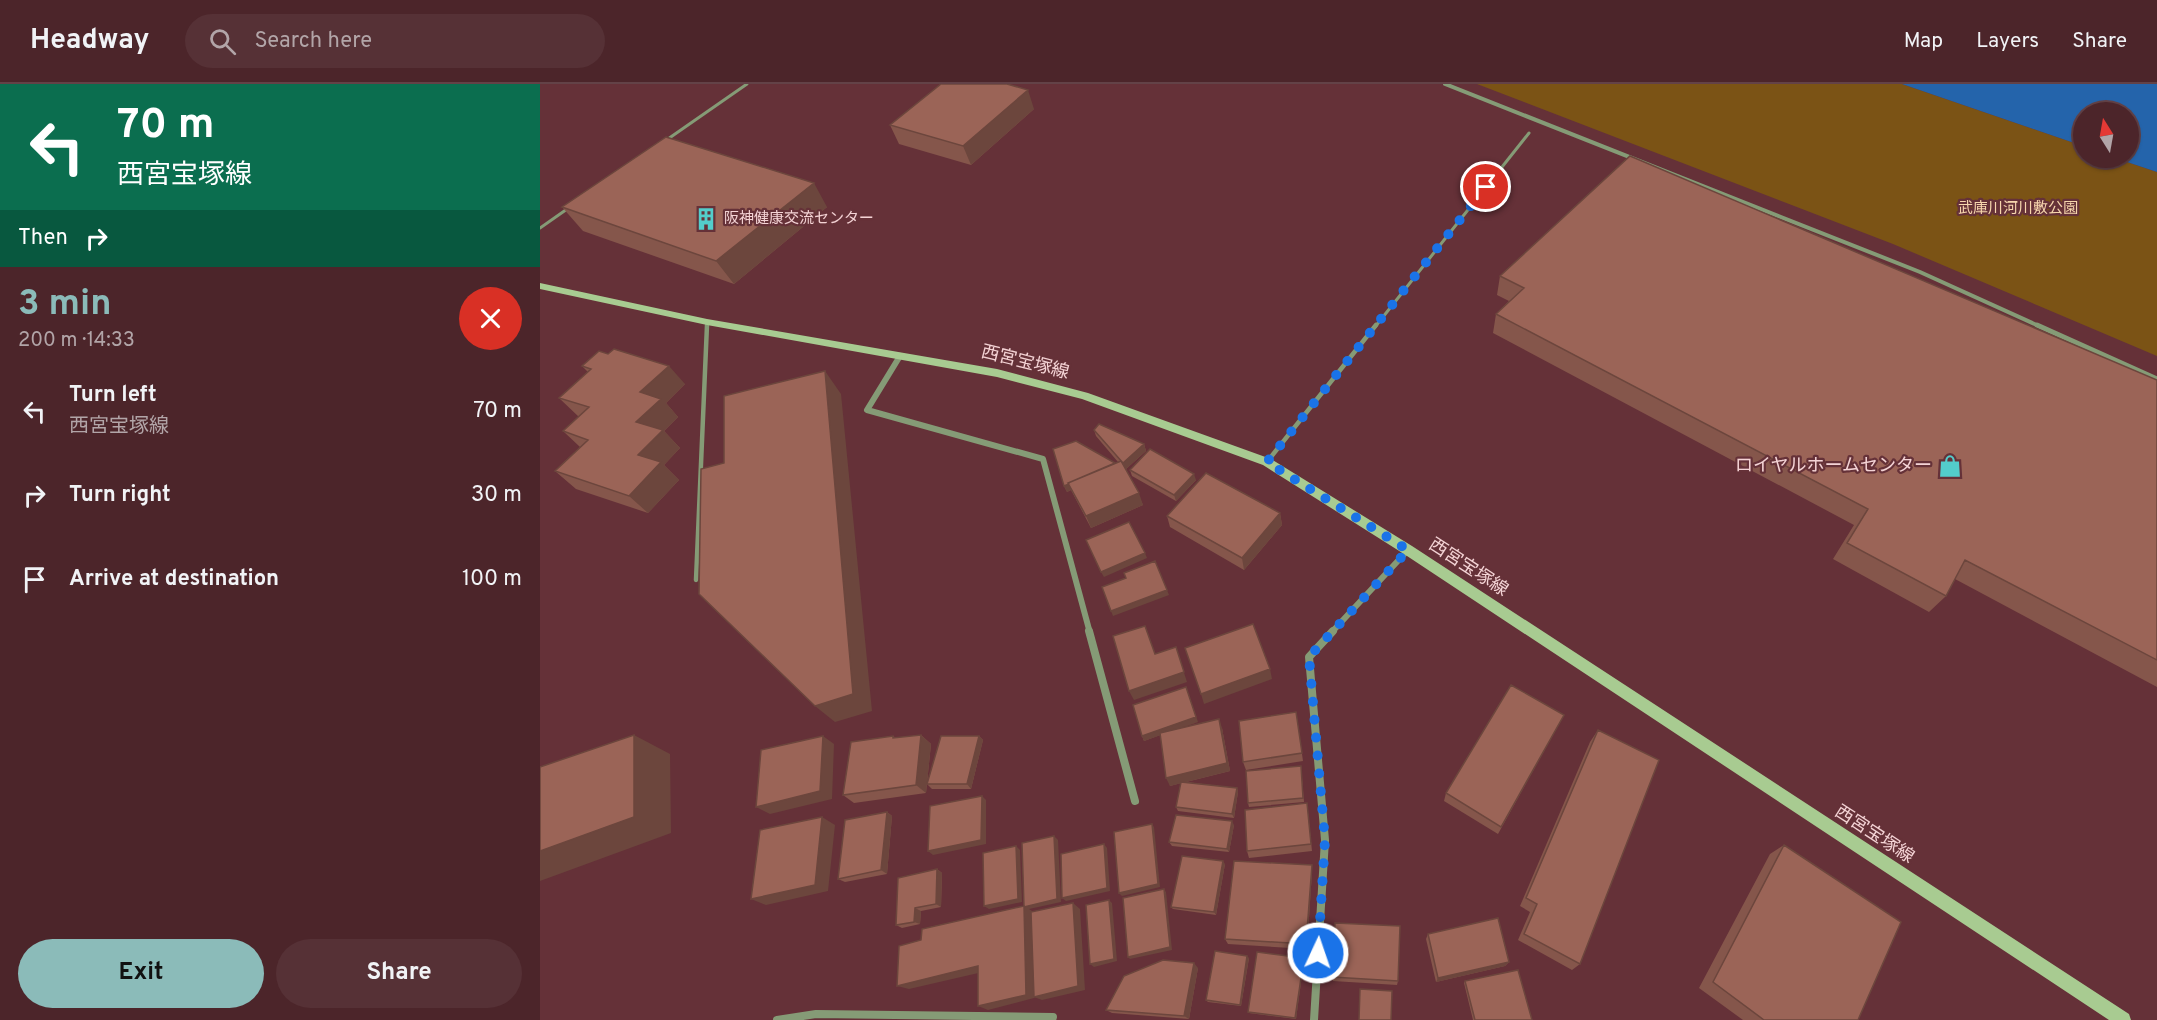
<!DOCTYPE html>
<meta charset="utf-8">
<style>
:root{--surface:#4c252a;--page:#563136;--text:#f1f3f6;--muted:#b2a5a8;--line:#634247;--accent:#8bbbb9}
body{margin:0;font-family:Overpass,"Noto Sans JP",sans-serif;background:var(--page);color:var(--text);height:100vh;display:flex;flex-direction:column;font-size:22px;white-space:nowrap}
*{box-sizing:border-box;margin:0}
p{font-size:20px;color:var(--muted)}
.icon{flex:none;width:33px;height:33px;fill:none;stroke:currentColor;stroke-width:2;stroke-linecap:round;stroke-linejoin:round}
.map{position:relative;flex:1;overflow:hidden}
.sheet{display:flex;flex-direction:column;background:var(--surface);width:540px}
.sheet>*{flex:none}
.banner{background:#0b6e4f;color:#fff;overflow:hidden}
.needle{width:39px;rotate:349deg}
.controls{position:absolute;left:1533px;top:18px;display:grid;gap:12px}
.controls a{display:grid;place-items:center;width:66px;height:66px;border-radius:50%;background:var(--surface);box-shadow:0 2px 4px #0004,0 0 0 2px var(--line);font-size:30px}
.pin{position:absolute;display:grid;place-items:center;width:51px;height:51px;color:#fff;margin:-26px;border:3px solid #fff;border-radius:50%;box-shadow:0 2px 6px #0007}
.me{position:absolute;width:66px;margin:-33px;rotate:3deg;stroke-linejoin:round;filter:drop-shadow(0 0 4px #0008)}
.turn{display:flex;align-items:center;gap:21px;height:126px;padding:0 18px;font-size:27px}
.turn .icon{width:78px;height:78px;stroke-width:2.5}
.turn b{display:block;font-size:42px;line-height:51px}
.then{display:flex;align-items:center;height:57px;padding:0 18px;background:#0003;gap:12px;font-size:22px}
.round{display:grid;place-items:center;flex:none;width:63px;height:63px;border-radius:32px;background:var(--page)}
.head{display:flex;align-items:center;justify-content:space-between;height:102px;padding:0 18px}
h1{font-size:36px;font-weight:700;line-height:45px;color:var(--accent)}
.button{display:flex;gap:12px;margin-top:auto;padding:12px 18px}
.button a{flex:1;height:69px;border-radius:36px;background:var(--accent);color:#111;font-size:24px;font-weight:700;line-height:69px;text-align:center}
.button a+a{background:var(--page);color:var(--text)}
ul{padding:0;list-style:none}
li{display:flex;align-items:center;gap:18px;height:84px;padding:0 18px}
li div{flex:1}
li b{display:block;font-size:22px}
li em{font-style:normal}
header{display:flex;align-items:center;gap:36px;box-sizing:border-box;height:84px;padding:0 30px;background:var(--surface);border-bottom:2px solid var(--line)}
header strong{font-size:28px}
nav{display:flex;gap:33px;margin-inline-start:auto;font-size:21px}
.search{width:420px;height:54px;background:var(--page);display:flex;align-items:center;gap:15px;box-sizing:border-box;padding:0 21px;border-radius:33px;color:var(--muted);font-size:22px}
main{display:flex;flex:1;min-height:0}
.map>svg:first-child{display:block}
.green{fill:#7b5315}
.water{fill:#2464ab}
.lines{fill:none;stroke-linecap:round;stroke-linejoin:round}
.service-far1{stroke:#859b76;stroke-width:3}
.service{stroke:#859b76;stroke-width:4.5}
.pedestrian-far1{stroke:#859b76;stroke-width:4}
.pedestrian{stroke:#859b76;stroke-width:5}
.minor-far1{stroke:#859b76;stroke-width:6}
.minor{stroke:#859b76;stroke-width:8}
.secondary{fill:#a8cb91;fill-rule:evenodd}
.wall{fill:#85564b}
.shaded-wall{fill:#6c463d}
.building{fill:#9b6457;stroke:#6c463d;stroke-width:1.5}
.route{stroke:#1a73e8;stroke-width:10;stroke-dasharray:0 18}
.labels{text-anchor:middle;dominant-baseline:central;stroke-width:4.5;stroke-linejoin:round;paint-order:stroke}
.far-park-label{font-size:15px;fill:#f6d6ad;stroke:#653138}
.far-poi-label{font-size:15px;fill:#f4d3d5;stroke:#653138;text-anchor:start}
.street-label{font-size:18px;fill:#f4d3d5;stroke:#653138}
.poi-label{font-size:18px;fill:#f4d3d5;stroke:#653138;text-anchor:end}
</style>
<header>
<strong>Headway</strong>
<div class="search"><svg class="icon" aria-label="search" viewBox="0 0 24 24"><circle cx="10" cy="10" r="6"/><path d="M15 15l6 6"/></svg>Search here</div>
<nav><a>Map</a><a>Layers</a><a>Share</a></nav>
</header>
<main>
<section class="sheet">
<div class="banner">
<div class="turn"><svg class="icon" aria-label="left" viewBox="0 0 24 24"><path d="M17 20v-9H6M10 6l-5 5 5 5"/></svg><div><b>70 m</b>西宮宝塚線</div></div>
<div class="then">Then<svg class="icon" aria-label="right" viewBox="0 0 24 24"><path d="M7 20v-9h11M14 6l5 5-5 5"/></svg></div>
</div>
<div class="head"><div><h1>3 min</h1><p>200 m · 14:33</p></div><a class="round" style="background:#d93025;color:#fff"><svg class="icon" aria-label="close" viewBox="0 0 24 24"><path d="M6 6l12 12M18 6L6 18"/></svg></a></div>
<ul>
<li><svg class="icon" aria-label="left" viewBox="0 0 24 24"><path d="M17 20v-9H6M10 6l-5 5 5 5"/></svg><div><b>Turn left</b><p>西宮宝塚線</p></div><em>70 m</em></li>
<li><svg class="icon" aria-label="right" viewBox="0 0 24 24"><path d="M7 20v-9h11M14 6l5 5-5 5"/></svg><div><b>Turn right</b></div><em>30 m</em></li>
<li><svg class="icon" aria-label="arrive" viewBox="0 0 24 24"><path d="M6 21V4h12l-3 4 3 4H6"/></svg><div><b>Arrive at destination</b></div><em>100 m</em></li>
</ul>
<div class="button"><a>Exit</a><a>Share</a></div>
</section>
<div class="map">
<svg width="1617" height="936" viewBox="0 0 1617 936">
<rect width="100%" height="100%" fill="#653138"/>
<path class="green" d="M 937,0 L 1362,0 L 1543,62 L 1544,74 L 1575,74 L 1617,88 L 1617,272 L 1353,160 Z"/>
<path class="water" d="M 1362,0 L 1617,0 L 1617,88 L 1575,74 L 1588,74 L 1588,28 L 1544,28 L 1543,62 Z"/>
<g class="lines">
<path class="service-far1" d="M 125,57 L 207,0
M 0,144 L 30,123
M 167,243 L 167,238
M 835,243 L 989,49"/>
<path class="service" d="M 727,378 L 836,241
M 156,496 L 167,241"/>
<path class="pedestrian-far1" d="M 905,0 L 1380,188 L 1501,243"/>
<path class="pedestrian" d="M 1497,241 L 1617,295"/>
<path class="minor-far1" d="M 360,272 L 327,326 L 503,375 L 550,549
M 791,549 L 868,466"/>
<path class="minor" d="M 549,547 L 595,717
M 237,936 L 276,930 L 513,933 L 512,936
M 774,936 L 785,756 L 769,573 L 793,547"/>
<path class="secondary" d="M 0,199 L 167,235 L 457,285 L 548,309 L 731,375 L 872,462 L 1589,930 L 1591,936 L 1569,936 L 864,470 L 723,381 L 542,315 L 457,293 L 167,241 L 0,205 Z"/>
</g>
<path class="wall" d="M 494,25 L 431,81 L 359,60 L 350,41 Z
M 22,123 L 287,123 L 194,200 L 43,147 Z
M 960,192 L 1617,296 L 1617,603 L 1415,495 L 1406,512 L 1389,528 L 1293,475 L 1314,441 L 953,249 L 956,230 L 969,217 L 957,211 Z
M 42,282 L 145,300 L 126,319 L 138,333 L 124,347 L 140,364 L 124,381 L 139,396 L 108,429 L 36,405 L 15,387 L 40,363 L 23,347 L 39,333 L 19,314 L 48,288 Z
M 554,346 L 604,360 L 606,367 L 586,385 L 603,421 L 551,444 L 531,406 L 527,408 L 524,402 L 578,378 L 556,352 Z
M 590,386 L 656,396 L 636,417 L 592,392 Z
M 740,429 L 742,441 L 704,486 L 630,443 L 627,432 Z
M 756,628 L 763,677 L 706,686 L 703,678 Z
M 1024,631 L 958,750 L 904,717 L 906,709 Z
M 658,638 L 642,643 L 682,644 L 690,687 L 646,698 L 697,704 L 698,708 L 694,734 L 638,727 L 636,723 L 641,699 L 630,702 L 620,651 L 604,657 L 602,652 Z
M 1058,646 L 1040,880 L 1032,886 L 978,856 L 990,828 L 980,822 L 1050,658 Z
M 381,651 L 391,660 L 386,709 L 314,719 L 303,711 L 353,652 L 356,654 Z
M 439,652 L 443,656 L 431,705 L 392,705 L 387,700 Z
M 761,682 L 764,718 L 709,723 L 708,719 Z
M 767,719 L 772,767 L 709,774 L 707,767 Z
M 347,728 L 352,732 L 347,790 L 305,798 L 298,795 Z
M 694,741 L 689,768 L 632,762 L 629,758 Z
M 1244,761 L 1318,936 L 1203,936 L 1159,904 L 1230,770 Z
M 685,780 L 676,831 L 633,825 L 631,823 Z
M 772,781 L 772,787 L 767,865 L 688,860 L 685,855 Z
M 397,785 L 402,789 L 401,823 L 381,827 L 380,840 L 362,844 L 356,841 Z
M 888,850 L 969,878 L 965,882 L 896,898 L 886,855 Z
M 709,874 L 701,922 L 668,918 L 666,916 Z
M 764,876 L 756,935 L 709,929 L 708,928 Z
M 658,884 L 649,935 L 572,929 L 566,926 Z
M 792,893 L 858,897 L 857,901 L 793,897 Z
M 925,897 L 992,936 L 933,936 L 924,899 Z"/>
<path class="shaded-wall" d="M 488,6 L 494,25 L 431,81 L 423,62 Z
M 274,99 L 287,123 L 194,200 L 176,177 Z
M 129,282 L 145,300 L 126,319 L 138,333 L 124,347 L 140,364 L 124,381 L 139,396 L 108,429 L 89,412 L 98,371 L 96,338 L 100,308 Z
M 285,287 L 301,310 L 332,627 L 295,638 L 275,622 Z
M 604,360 L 606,367 L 585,386 L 583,379 Z
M 654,390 L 656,396 L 636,417 L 634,411 Z
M 529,400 L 531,406 L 527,408 L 524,402 Z
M 599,409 L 603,421 L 551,444 L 546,432 Z
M 740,429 L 742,441 L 704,486 L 702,474 Z
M 605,469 L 607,474 L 564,493 L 561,488 Z
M 627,506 L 629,511 L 573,532 L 571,527 Z
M 639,573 L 647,598 L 594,616 L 589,607 Z
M 730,585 L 732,595 L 664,620 L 661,610 Z
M 646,603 L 658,638 L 604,657 L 602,652 Z
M 679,635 L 682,644 L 690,687 L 630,702 L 626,694 Z
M 94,651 L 130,670 L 131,749 L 0,797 L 0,767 Z
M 381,651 L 391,660 L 386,709 L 376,701 Z
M 283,652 L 294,660 L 292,715 L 230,730 L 216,723 Z
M 439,652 L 443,656 L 431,705 L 427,700 Z
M 697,704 L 698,708 L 694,734 L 692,730 Z
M 442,712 L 446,716 L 446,760 L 393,771 L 388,767 Z
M 347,728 L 352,732 L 347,790 L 341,786 Z
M 282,733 L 295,741 L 288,807 L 226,821 L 211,815 Z
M 692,737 L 694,741 L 689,768 L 687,765 Z
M 612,740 L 614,743 L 620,803 L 582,812 L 579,809 Z
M 514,752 L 518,756 L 521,818 L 489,825 L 492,827 L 494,913 L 533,819 L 540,825 L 545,906 L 502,916 L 494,913 L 494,914 L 448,926 L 438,922 L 484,823 Z
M 564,760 L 567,764 L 570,807 L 526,817 L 522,814 Z
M 476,762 L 480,766 L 482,818 L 449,825 L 444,822 Z
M 683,777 L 685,780 L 676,831 L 674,828 Z
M 772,781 L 772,787 L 767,865 L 766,860 Z
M 397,785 L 402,789 L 401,823 L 396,820 Z
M 624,805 L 626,808 L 632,866 L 590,875 L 588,873 Z
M 569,816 L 572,819 L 577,877 L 554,883 L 550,880 Z
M 375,824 L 381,827 L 380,840 L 374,838 Z
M 707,872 L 709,874 L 701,922 L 700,921 Z
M 764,874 L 764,876 L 756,935 L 755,934 Z
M 969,878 L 965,882 L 896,898 L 898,894 Z
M 654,879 L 658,884 L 649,935 L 644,932 Z
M 438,882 L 447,887 L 369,905 L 357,902 Z"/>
<path class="building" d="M 401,0 L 467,0 L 488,6 L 423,62 L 350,41 Z
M 126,53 L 274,99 L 176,177 L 22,123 Z
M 1090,72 L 1617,296 L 1617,576 L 1425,476 L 1406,512 L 1307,459 L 1328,425 L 956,230 L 984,204 L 960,192 Z
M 74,265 L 129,282 L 100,308 L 121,315 L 96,338 L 123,346 L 98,371 L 121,378 L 89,412 L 15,387 L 48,356 L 23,347 L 49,323 L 19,314 L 51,285 L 42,282 L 59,267 L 68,270 Z
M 285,287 L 313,610 L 275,622 L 159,510 L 161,385 L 184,379 L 184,312 Z
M 559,340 L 604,360 L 583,379 L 554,346 Z
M 536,357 L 575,379 L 528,399 L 529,400 L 524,402 L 513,365 Z
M 610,365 L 654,390 L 634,411 L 590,386 Z
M 581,377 L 599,409 L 546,432 L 528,399 Z
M 666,389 L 740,429 L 702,474 L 627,432 Z
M 589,438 L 605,469 L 561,488 L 546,456 Z
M 615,477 L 627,506 L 571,527 L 562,503 L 586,494 L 584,489 Z
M 713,540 L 730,585 L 661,610 L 645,564 Z
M 605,542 L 615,570 L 636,563 L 644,588 L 589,607 L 573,552 Z
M 971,601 L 1024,631 L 961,743 L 906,709 Z
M 646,603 L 656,633 L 602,652 L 593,621 Z
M 756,628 L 762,669 L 703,678 L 699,637 Z
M 679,635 L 687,679 L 626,694 L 620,649 Z
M 1058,646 L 1119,676 L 1040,880 L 984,850 L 997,820 L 986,814 Z
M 94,651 L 94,733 L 0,767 L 0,683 Z
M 381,651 L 376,701 L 303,711 L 311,658 L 353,652 L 353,654 Z
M 283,652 L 280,707 L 216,723 L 221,666 Z
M 401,652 L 439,652 L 427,700 L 387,700 Z
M 761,682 L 763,714 L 708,719 L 706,687 Z
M 641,698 L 697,704 L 692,730 L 636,723 Z
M 442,712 L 441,756 L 388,767 L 390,722 Z
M 767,719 L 771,760 L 707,767 L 705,726 Z
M 347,728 L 341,786 L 298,795 L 305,736 Z
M 636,731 L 692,737 L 687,765 L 629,758 Z
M 282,733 L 275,801 L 211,815 L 220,746 Z
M 612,740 L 618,800 L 579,809 L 574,748 Z
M 514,752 L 517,815 L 484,823 L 482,759 Z
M 564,760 L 567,804 L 522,814 L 521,770 Z
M 1244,761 L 1361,838 L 1318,936 L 1224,936 L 1173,898 Z
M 476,762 L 478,815 L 444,822 L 443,769 Z
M 642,772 L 683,777 L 674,828 L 631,823 Z
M 694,777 L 772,781 L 766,860 L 685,855 Z
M 397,785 L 396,820 L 375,824 L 374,838 L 356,841 L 358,794 Z
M 624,805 L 630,863 L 588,873 L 583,814 Z
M 569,816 L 574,875 L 550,880 L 546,821 Z
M 533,819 L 538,902 L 494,913 L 491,828 Z
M 484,822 L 486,911 L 438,922 L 438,882 L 357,902 L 359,862 L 381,856 L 382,845 Z
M 958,834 L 969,878 L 898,894 L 888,850 Z
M 795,839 L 860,842 L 858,897 L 792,893 Z
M 675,867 L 707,872 L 700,921 L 666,916 Z
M 717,868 L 764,874 L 755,934 L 708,928 Z
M 623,876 L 654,879 L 644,932 L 566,926 L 584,892 Z
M 978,886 L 992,936 L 935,936 L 925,897 Z
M 820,905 L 852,907 L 851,936 L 819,936 Z"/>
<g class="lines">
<path class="route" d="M 778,869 L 785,756 L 769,573 L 868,466 L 727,378 L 946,103"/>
</g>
<defs>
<g id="building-bare" transform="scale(1.8)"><path d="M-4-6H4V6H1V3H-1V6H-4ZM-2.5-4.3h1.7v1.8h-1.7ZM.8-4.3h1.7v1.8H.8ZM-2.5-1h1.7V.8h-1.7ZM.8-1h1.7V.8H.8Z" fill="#53cdcb" stroke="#653138" stroke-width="2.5" paint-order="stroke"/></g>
<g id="shop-bare" transform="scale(1.8)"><path d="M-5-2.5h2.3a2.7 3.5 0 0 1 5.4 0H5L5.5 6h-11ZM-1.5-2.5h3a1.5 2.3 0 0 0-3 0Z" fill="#53cdcb" stroke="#653138" stroke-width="2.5" paint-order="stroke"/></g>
</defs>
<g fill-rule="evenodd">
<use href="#building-bare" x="166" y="135"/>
<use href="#shop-bare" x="1410" y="382"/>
</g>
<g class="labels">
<g class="far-park-label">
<text x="1478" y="125">武庫川河川敷公園</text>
</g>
<g class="far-poi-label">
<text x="184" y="135">阪神健康交流センター</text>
</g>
<g class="street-label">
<text transform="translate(485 279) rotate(14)">西宮宝塚線</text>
<text transform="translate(928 484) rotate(33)">西宮宝塚線</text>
<text transform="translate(1334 751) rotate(33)">西宮宝塚線</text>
</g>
<g class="poi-label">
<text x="1392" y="382">ロイヤルホームセンター</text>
</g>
</g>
</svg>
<div class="controls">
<a><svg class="needle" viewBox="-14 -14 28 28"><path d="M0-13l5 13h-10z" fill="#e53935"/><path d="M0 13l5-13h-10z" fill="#b2a5a8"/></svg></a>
</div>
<div class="pin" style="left:946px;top:103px;background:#d93025"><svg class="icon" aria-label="arrive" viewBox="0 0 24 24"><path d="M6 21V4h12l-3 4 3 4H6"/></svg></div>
<svg class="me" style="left:778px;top:869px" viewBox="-20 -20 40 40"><circle r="17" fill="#1a73e8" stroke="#fff" stroke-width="3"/><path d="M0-11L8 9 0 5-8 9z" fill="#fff"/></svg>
</div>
</main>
